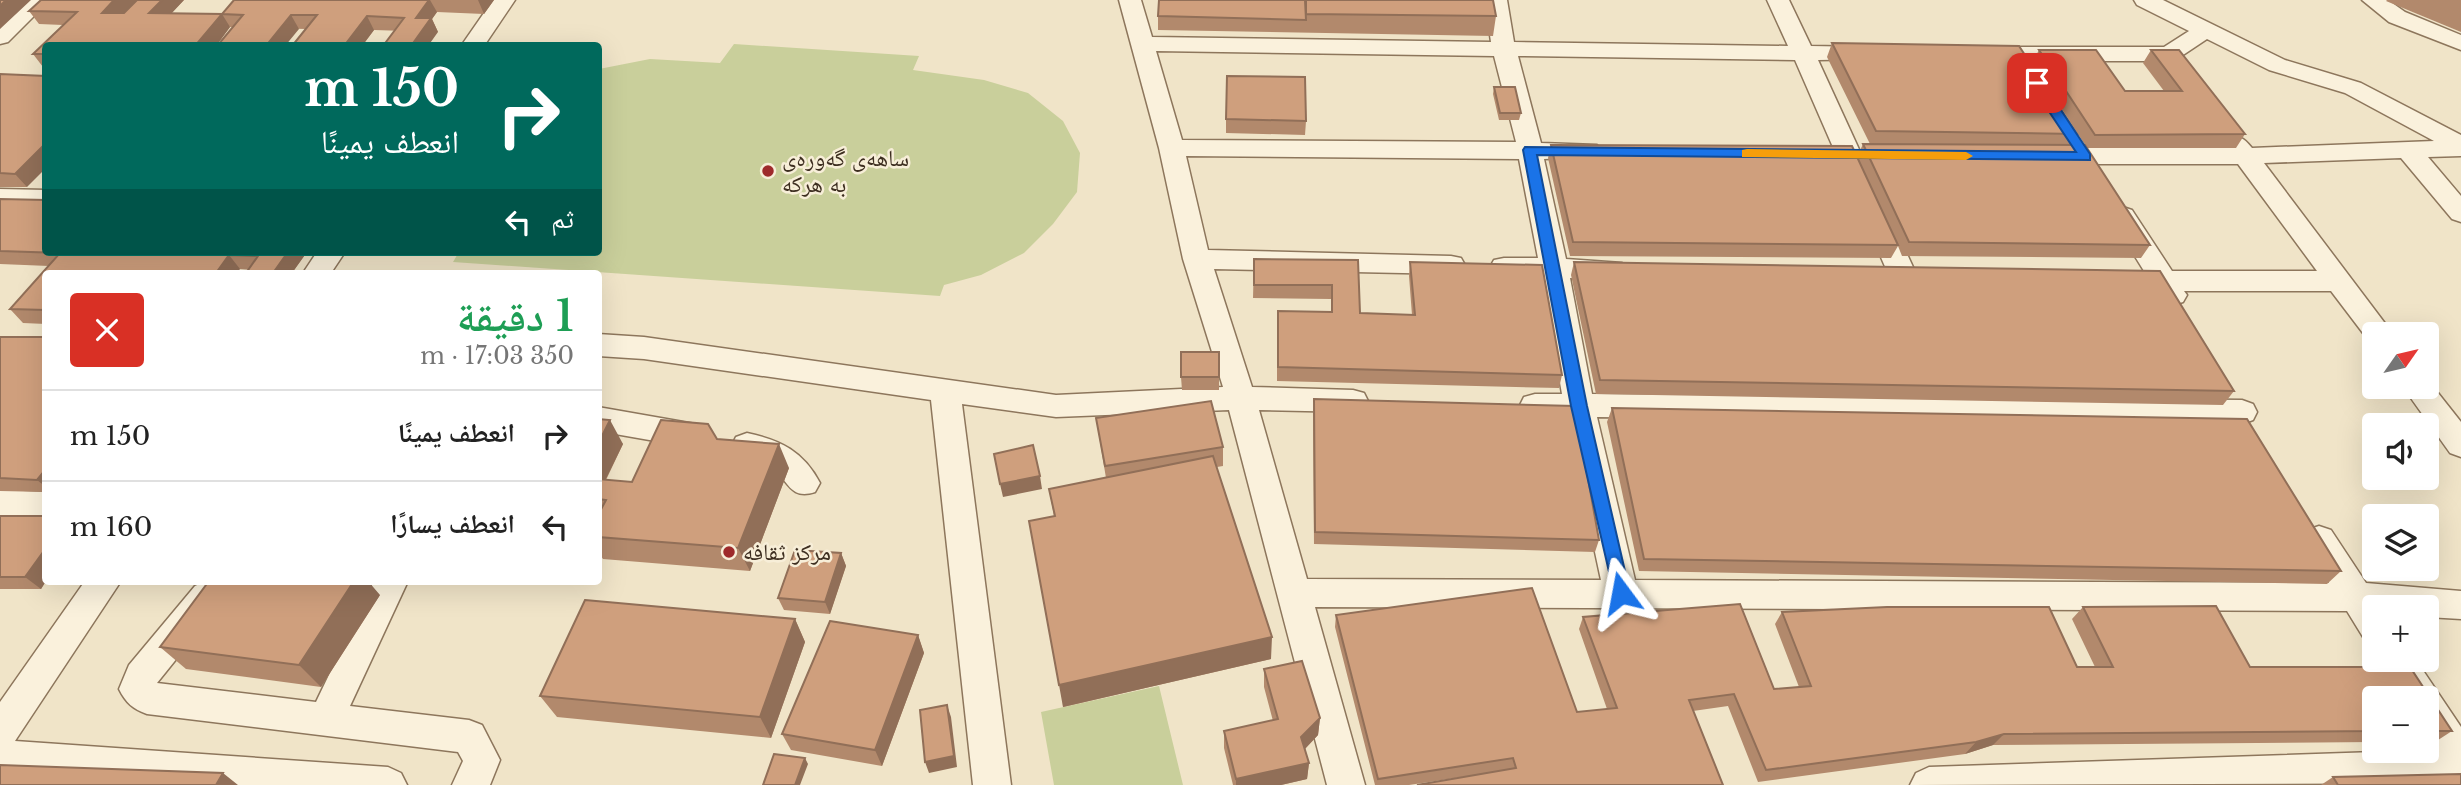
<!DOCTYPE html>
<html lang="ar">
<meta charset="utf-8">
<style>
:root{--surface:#fff;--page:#f2f2f2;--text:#222;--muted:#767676;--line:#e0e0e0}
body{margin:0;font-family:"Libre Baskerville","Noto Naskh Arabic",serif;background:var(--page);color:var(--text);direction:rtl;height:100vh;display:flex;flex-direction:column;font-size:26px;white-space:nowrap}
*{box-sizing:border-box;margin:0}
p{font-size:23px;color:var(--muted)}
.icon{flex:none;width:38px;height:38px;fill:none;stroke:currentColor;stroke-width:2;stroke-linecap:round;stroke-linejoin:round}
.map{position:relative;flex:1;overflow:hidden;direction:ltr}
.details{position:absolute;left:42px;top:270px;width:560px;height:315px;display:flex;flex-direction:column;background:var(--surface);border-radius:7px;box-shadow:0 7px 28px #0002;direction:rtl}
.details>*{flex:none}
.banner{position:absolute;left:42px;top:42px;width:560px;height:214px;border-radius:7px;box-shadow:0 7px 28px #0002;direction:rtl;background:#00695c;color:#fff;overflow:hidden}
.needle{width:46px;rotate:56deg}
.tools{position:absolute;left:2362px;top:322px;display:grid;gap:14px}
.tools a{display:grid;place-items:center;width:77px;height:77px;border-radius:7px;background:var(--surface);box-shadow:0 7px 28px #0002;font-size:35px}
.pin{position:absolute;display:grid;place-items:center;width:60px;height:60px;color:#fff;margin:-30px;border-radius:14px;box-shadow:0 4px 10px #0006}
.me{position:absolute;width:77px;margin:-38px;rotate:347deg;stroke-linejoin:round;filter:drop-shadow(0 0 5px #0008)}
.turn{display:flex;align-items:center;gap:24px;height:147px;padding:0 28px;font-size:32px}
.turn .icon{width:91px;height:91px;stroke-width:2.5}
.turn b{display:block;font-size:49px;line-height:60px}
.then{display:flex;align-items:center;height:66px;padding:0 28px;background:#0003;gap:14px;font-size:26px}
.round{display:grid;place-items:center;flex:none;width:74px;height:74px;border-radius:7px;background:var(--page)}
.head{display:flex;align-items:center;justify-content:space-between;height:119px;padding:0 28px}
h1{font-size:42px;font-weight:600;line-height:52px;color:#1e9e55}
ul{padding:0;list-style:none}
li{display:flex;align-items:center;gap:21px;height:91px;padding:0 28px;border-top:2px solid var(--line)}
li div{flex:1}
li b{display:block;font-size:26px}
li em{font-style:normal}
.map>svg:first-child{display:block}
.green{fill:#c9cf9b}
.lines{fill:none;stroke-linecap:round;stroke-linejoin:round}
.minor-casing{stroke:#8d765c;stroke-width:3}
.minor{fill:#faf1dc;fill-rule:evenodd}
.wall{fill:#b2896c}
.shaded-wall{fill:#916f58}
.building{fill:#cf9f7d;stroke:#916f58;stroke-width:2}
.route{fill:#1a73e8;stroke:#114b97;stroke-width:2}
.slow{fill:#f59e0b}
.poi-dot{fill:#9e2a2b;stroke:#f7eed8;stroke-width:2.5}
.labels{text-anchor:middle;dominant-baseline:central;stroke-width:5;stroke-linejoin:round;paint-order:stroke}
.poi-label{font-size:23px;fill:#3d2e20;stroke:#f7eed8;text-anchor:start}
</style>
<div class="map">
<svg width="2461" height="785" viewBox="0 0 2461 785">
<rect width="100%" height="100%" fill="#f0e4c8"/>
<path class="green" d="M 734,44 L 919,56 L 913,70 L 984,80 L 1028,93 L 1063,121 L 1080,153 L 1077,192 L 1053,224 L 1024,253 L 981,275 L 944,285 L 940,296 L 453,262 L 459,252 L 598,252 L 599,69 L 650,59 L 720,63 Z
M 1159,686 L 1183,785 L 1054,785 L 1041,712 Z"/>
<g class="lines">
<g class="minor-casing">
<path id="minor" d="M 26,0 L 50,0 L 8,42 L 0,44 L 0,24 Z
M 493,0 L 515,0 L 484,46 L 461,46 Z
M 1119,0 L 1141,0 L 1152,37 L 1491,42 L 1485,0 L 1507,0 L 1514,42 L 1788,46 L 1767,0 L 1789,0 L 1811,46 L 1867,47 L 1875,49 L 1879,54 L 1875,59 L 1818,60 L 1918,278 L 1914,285 L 1904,288 L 1894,285 L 1890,278 L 1795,60 L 1518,56 L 1541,143 L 1597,145 L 1601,151 L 1597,157 L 1544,159 L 1566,259 L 1622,263 L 1626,270 L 1622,277 L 1612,280 L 1570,278 L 1592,394 L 2242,400 L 2253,404 L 2257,412 L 2253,420 L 2242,424 L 1597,417 L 1635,580 L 2329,583 L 2303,539 L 2307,530 L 2319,526 L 2331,530 L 2366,583 L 2461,591 L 2461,619 L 2427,617 L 2427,607 L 2375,607 L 2375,642 L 2363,637 L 2347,611 L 1315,607 L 1365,785 L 1327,785 L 1229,410 L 1056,417 L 962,404 L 1011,785 L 973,785 L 931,400 L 644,359 L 598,356 L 598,334 L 644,337 L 1056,395 L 1223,387 L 1183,259 L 1159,148 ZM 1156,51 L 1494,56 L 1516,142 L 1182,140 ZM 1186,156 L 1519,159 L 1538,258 L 1504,258 L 1494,260 L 1490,267 L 1494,274 L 1542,278 L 1562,394 L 1535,394 L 1524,397 L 1520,405 L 1524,413 L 1535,416 L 1566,417 L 1601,580 L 1307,579 L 1259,410 L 1353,412 L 1364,409 L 1368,401 L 1364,393 L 1353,390 L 1252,387 L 1214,269 L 1451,274 L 1461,272 L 1465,265 L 1461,258 L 1451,256 L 1208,250 Z
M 2134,0 L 2163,0 L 2285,60 L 2361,83 L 2461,135 L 2461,156 L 2428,157 L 2461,196 L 2461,222 L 2452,219 L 2401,158 L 2264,163 L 2393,334 L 2375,334 L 2375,343 L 2369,341 L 2331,291 L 2184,291 L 2187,295 L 2183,302 L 2173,305 L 2163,302 L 2156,291 L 2127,291 L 2117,288 L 2113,281 L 2117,274 L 2144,271 L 2110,216 L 2114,210 L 2123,207 L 2132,210 L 2172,271 L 2317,271 L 2238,164 L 2054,164 L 2045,162 L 2041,156 L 2045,150 L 2054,148 L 2226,148 L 2223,144 L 2227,138 C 2240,135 2244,138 2252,148 L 2434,141 L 2345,93 L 2269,70 L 2207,39 L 2177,59 L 2169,61 L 1983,61 L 1975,59 L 1971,54 L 1975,49 L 1983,47 L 2164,47 L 2189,31 L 2137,5 Z
M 2362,0 L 2388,0 L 2405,12 L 2461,35 L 2461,50 L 2389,22 Z
M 0,189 L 46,190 L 46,208 L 0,207 Z
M 317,252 L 345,252 L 331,273 L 303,273 Z
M 2427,379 L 2461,422 L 2461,457 L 2450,453 L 2403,387 L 2427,387 Z
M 598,407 L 695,424 L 706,428 L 710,436 L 706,444 L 695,448 L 598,431 Z
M 747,433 C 781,440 804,452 820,483 L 815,492 C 788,501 788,477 768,464 C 758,458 747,457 736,453 L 732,445 L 736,437 Z
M 0,490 L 46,492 L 46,518 L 0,516 Z
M 85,581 L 121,581 L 15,741 L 388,767 L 401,773 L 407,785 L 149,785 L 0,774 L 0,702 Z
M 206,581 L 256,581 L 251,591 L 219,606 L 157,683 L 316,702 L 374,581 L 408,581 L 350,706 L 469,720 L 482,725 L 500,760 L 490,785 L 452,785 L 463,761 L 458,752 L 147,714 C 133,709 126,703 119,689 L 129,665 L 195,586 Z
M 2379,660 L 2416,660 L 2461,727 L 2461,783 L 1910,785 L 1916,773 L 1929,767 L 2435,750 L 2427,738 L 2427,698 L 2402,698 Z"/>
</g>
<use href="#minor" class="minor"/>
</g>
<path class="wall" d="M 184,0 L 171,13 L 222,14 L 230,27 L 216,46 L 46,46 L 46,67 L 43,67 L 33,54 L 63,25 L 39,24 L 29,11 Z
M 234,0 L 494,0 L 484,14 L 437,12 L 432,19 L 438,32 L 374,30 L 362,46 L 292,46 L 306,29 L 230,27 L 222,14 Z
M 1159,0 L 1496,16 L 1493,36 L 1158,30 L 1158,16 Z
M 2387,0 L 2461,0 L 2461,32 L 2386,1 Z
M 1832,43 L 2077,134 L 2070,145 L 2150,245 L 2141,258 L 1902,256 L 1898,246 L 1891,258 L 1570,256 L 1548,158 L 1551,145 L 1857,157 L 1863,144 L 1870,144 L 1827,57 Z
M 2039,50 L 2125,91 L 2164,91 L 2143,63 L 2151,50 L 2245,134 L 2236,148 L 2087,148 L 2032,63 Z
M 0,74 L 27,187 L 0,187 Z
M 1494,87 L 1521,113 L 1519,120 L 1499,120 L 1493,94 Z
M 1226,119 L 1306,121 L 1305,135 L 1226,133 Z
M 0,199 L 135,254 L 138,254 L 139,252 L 191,252 L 189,254 L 202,254 L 204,252 L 307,252 L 292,273 L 240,269 L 46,273 L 46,324 L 23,323 L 10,309 L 49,266 L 0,264 Z
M 1254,259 L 1358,260 L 1360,313 L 1412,315 L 1409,276 L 1410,262 L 1562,375 L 1559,388 L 1277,381 L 1277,324 L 1331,312 L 1331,299 L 1253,298 Z
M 1574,262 L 2234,391 L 2223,405 L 1596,394 L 1571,275 Z
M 0,337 L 46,337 L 46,492 L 0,491 Z
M 1219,352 L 1219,390 L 1182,390 L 1181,377 Z
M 1314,399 L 1599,540 L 1595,552 L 1314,544 L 1313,413 Z
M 1612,408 L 2341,571 L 2327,584 L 1639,571 L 1607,422 Z
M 1096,418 L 1223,447 L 1223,466 L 1217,467 L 1271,659 L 1063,707 L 1054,516 L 1049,489 L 1106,478 Z
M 598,419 L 623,444 L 606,480 L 632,482 L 717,439 L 789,468 L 750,571 L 603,559 L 598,552 Z
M 0,516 L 46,581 L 41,589 L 0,589 Z
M 841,553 L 846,566 L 830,614 L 784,610 L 778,598 Z
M 1532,588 L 1577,712 L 1607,709 L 1579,629 L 1583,617 L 1740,604 L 1774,689 L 1799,687 L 1775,624 L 1782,612 L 1887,607 L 2049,607 L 2077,667 L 2095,667 L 2072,619 L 2083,607 L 2216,606 L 2250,667 L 2410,667 L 2452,731 L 2435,742 L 2427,742 L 2427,698 L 2375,698 L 2375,742 L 1993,745 L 1965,754 L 1758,782 L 1728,706 L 1693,711 L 1723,785 L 1417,785 L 1475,775 L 1409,785 L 1375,785 L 1335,627 L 1336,615 Z
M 380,595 L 321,687 L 186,669 L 160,647 Z
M 795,619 L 805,642 L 771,738 L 557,717 L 540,696 Z
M 918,635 L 924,653 L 882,766 L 791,750 L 782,734 Z
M 1264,669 L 1320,718 L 1318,735 L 1305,749 L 1309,763 L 1307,779 L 1281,785 L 1233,785 L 1224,748 L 1224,731 L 1273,721 L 1264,687 Z
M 2333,777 L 2461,785 L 2321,785 Z"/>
<path class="shaded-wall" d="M 6,0 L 31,0 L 0,29 L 0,6 Z
M 114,0 L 137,0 L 111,26 L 102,13 Z
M 162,0 L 184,0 L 159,27 L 149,13 Z
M 429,0 L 430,0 L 437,12 L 432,19 L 438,32 L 428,46 L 411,46 L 416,18 Z
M 478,0 L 494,0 L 484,14 Z
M 222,14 L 230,27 L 216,46 L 195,46 Z
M 291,15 L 299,29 L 285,46 L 266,46 Z
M 367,16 L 374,30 L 362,46 L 344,46 Z
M 46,143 L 46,168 L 27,187 L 15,174 Z
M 113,252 L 136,252 L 123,267 L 112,254 Z
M 170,252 L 191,252 L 179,267 L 168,254 Z
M 288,252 L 307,252 L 292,273 L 273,273 Z
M 229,255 L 240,269 L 237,273 L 216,273 Z
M 610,420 L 623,444 L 598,495 L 598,444 Z
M 779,444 L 789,468 L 750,571 L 738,548 Z
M 46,469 L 46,487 L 37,480 Z
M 1040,476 L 1042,489 L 1003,497 L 1000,484 Z
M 46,548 L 46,581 L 41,589 L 25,577 Z
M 841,553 L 846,566 L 830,614 L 825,602 Z
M 354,581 L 368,581 L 380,595 L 321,687 L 299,665 Z
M 795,619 L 805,642 L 771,738 L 760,717 Z
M 918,635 L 924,653 L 882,766 L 875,750 Z
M 1272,637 L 1271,659 L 1063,707 L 1059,685 Z
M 947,705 L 951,717 L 957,767 L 929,773 L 925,762 Z
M 1320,718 L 1318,735 L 1300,754 L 1301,737 Z
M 2004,734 L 1993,745 L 1965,754 L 1976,742 Z
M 805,758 L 808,764 L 800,785 L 795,785 Z
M 1309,763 L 1307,779 L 1281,785 L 1236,785 L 1236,779 Z
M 223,773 L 238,785 L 216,785 Z"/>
<path class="building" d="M 0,0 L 6,0 L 0,6 Z
M 41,0 L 114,0 L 102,13 L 124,13 L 137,0 L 162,0 L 149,13 L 222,14 L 195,46 L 46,46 L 46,54 L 33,54 L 77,12 L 29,11 Z
M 234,0 L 429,0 L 416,18 L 431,18 L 411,46 L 383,46 L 404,18 L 367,16 L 344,46 L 292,46 L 317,15 L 291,15 L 266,46 L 217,46 L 243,15 L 222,14 Z
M 1159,0 L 1305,0 L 1306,20 L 1158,16 Z
M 1306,0 L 1493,0 L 1496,16 L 1306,14 Z
M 1832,43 L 2019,46 L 2077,134 L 1876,131 Z
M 2039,50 L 2096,50 L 2125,91 L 2182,91 L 2151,50 L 2179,50 L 2245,134 L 2095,135 Z
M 0,74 L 46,76 L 46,143 L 15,174 L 0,173 Z
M 1227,76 L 1305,77 L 1306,121 L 1226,119 Z
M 1494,87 L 1515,87 L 1521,113 L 1500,113 Z
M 1863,144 L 2085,145 L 2150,245 L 1909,242 Z
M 1551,145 L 1852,146 L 1898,245 L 1573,242 Z
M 0,199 L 46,200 L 46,252 L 113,252 L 112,254 L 138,254 L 139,252 L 170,252 L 168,254 L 202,254 L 204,252 L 288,252 L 273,273 L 246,273 L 258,256 L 229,255 L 216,273 L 46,273 L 46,310 L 10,309 L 60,253 L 0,251 Z
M 1254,259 L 1358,260 L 1360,313 L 1415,315 L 1410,262 L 1542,265 L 1562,375 L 1278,367 L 1278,311 L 1332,312 L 1332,285 L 1254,285 Z
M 1574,262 L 2160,271 L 2234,391 L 1600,380 Z
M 0,337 L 46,337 L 46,469 L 37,480 L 0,478 Z
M 1181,352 L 1219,352 L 1219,377 L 1181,377 Z
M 1314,399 L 1575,406 L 1599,540 L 1315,532 Z
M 1211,401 L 1223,447 L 1105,466 L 1096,418 Z
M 1612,408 L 2247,419 L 2341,571 L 1644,559 Z
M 598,419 L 610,420 L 598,444 Z
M 661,420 L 708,424 L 717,439 L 779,444 L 738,548 L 598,537 L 598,515 L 606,500 L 598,499 L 598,479 L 632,482 Z
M 1033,445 L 1040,476 L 1000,484 L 994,454 Z
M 1213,456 L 1272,637 L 1059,685 L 1029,521 L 1055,516 L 1049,489 Z
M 0,516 L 46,516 L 46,548 L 25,577 L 0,577 Z
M 795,550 L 841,553 L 825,602 L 778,598 Z
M 209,581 L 354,581 L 299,665 L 160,647 Z
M 1532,588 L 1577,712 L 1617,708 L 1583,617 L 1740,604 L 1774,689 L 1811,686 L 1782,612 L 1887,607 L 2049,607 L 2077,667 L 2113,667 L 2083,607 L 2216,606 L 2250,667 L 2410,667 L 2452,731 L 2427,731 L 2427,698 L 2375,698 L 2375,731 L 2004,734 L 1976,742 L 1766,770 L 1734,694 L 1689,700 L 1723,785 L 1417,785 L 1516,768 L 1513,758 L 1378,779 L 1336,615 Z
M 585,600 L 795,619 L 760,717 L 540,696 Z
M 830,621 L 918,635 L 875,750 L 782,734 Z
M 1302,661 L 1320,718 L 1301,737 L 1309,763 L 1236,779 L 1224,731 L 1278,719 L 1264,669 Z
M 947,705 L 954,756 L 925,762 L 920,710 Z
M 774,754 L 805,758 L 795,785 L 763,785 Z
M 0,765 L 223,773 L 216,785 L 0,785 Z
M 2461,774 L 2461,785 L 2338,785 L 2333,777 Z"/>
<path class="route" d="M 2037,79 L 2041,80 L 2090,154 L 2090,160 L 1537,155 L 1587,406 L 1630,593 L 1628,598 L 1621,600 L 1615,598 L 1571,406 L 1523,150 L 1525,147 L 2076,152 L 2030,83 Z"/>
<path class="slow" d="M 1747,149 L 1966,152 L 1973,156 L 1966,160 L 1742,157 L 1742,150 Z"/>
<g class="poi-dot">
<circle cx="768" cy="171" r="7"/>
<circle cx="729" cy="552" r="7"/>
</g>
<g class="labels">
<g class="poi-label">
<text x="782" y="158">ساهه‌ی گه‌وره‌ی<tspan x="782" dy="26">به هركه‌</tspan></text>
<text x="743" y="552">مرکز ثقافە</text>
</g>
</g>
</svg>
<div class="tools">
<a><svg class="needle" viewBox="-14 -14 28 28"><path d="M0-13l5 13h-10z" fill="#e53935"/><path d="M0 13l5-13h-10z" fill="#767676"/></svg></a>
<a><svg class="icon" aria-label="sound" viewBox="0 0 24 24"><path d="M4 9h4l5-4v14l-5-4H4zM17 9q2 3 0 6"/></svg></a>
<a><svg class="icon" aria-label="layers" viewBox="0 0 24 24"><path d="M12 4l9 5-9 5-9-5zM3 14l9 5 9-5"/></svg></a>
<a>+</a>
<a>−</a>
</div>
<div class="pin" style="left:2037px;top:83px;background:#d93025"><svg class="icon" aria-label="arrive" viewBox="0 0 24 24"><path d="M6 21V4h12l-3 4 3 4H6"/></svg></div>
<svg class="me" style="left:1621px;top:593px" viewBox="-20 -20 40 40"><path d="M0-17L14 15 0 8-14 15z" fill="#1a73e8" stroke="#fff" stroke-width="4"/></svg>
<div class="banner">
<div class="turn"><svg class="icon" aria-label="right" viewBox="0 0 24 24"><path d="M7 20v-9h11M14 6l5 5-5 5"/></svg><div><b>150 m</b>انعطف يمينًا</div></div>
<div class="then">ثم<svg class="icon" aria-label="left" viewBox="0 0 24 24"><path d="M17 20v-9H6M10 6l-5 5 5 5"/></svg></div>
</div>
<section class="details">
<div class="head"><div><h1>1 دقيقة</h1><p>350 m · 17:03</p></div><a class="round" style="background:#d93025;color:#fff"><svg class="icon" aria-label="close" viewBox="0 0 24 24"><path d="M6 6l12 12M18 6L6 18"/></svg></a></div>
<ul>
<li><svg class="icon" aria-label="right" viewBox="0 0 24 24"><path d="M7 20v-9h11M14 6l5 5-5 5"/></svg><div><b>انعطف يمينًا</b></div><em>150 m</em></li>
<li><svg class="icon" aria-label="left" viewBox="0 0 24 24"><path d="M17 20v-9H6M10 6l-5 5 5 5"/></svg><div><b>انعطف يسارًا</b></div><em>160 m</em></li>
</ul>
</section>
</div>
